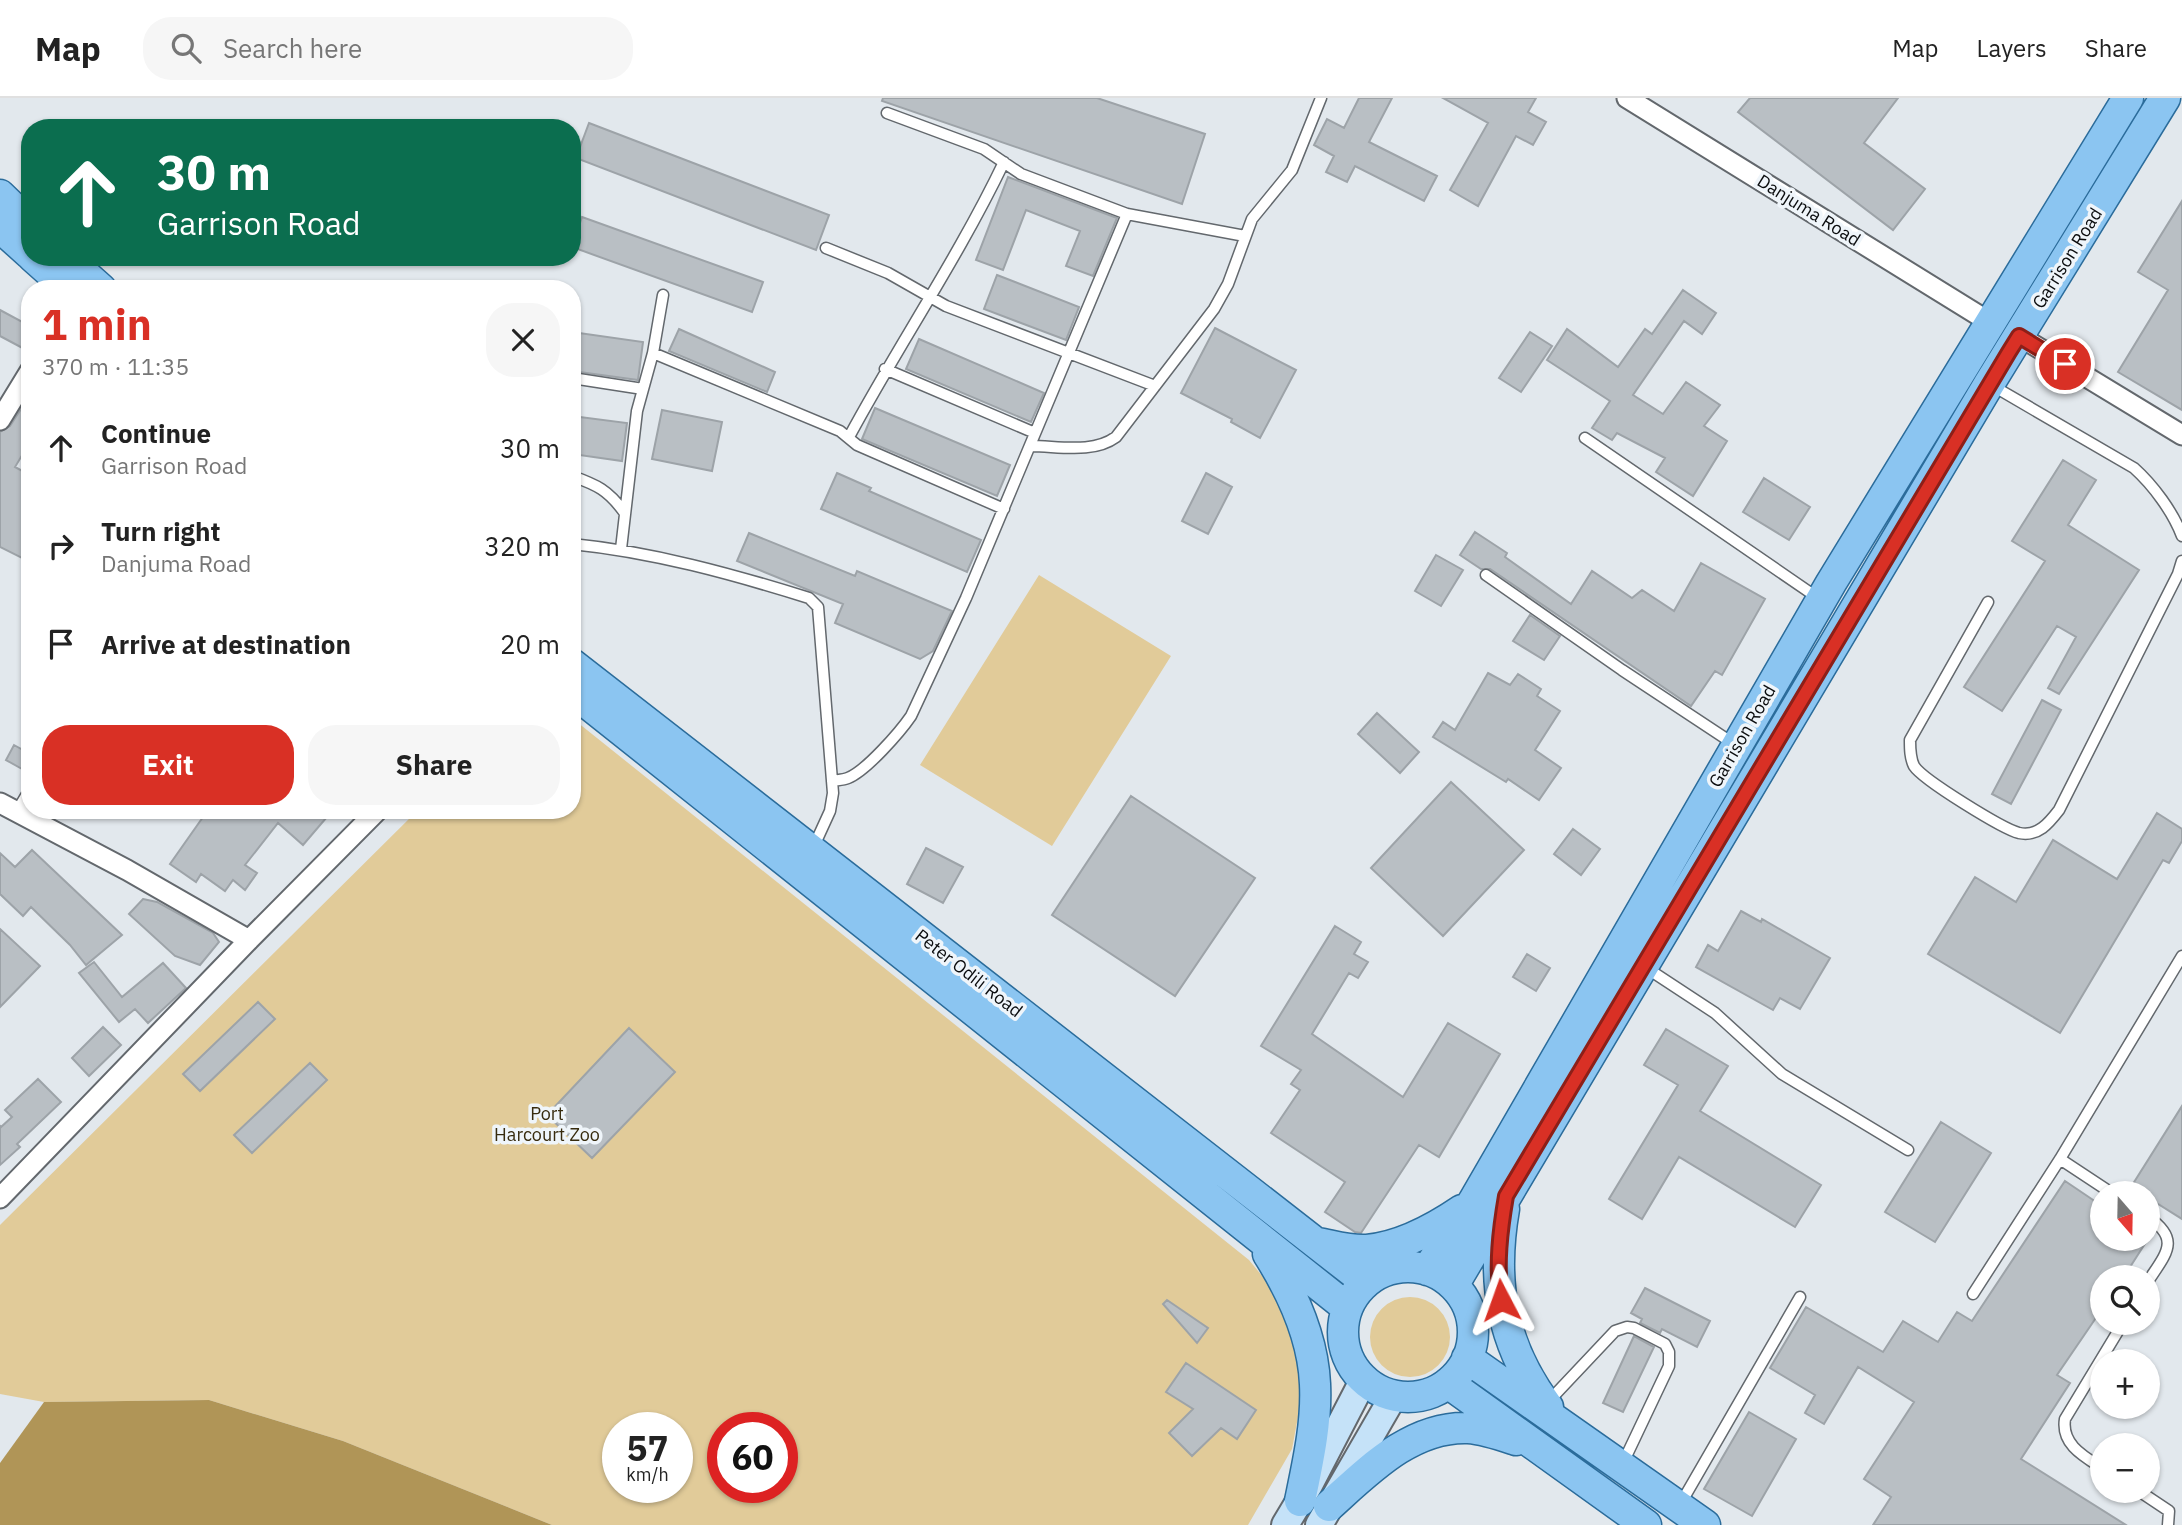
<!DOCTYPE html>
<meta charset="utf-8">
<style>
:root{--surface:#fff;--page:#f6f6f6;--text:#222;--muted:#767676;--line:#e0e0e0;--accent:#d93025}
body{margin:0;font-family:"IBM Plex Sans",sans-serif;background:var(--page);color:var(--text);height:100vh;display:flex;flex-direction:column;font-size:26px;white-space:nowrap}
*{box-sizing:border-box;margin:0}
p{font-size:23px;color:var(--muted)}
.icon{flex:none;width:38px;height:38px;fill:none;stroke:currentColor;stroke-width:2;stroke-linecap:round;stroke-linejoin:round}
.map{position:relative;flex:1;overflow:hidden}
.panel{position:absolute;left:21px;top:182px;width:560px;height:539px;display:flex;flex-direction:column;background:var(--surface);border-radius:28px;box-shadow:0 2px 5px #0004}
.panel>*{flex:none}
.banner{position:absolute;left:21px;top:21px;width:560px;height:147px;border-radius:28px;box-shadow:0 2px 5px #0004;background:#0b6e4f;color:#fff;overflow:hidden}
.needle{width:46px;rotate:160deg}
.tools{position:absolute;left:2090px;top:1083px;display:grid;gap:14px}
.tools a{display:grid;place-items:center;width:70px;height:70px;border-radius:50%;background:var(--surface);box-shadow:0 2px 5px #0004;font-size:35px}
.speed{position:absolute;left:602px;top:1314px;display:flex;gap:14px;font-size:35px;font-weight:700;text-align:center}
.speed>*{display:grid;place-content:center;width:91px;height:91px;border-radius:50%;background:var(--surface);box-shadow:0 2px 5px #0004;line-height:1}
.speed small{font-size:18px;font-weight:400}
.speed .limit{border:10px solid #d22;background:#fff;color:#111}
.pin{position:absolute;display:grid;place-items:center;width:60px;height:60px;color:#fff;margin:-30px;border:4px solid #fff;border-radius:50%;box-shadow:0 2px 7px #0007}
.me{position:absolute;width:77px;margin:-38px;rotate:356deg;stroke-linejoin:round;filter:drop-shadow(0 0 5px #0008)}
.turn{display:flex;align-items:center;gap:24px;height:147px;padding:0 21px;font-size:32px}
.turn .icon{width:91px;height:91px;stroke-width:2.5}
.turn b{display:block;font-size:49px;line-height:60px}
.round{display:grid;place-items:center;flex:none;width:74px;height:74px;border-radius:28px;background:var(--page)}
.headline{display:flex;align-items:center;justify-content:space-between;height:119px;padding:0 21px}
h1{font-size:42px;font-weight:700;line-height:52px;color:var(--accent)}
.action{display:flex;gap:14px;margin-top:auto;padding:14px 21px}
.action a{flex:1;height:80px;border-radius:28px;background:var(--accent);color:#fff;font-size:28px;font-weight:700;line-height:80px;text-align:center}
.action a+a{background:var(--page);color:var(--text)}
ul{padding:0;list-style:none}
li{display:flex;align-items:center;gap:21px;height:98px;padding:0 21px}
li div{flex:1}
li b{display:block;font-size:26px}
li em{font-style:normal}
header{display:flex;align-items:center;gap:42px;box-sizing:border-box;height:98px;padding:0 35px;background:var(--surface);border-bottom:2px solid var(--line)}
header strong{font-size:33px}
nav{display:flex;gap:38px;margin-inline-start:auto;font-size:24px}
.search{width:490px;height:63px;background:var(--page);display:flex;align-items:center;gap:18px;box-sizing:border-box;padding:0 24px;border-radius:28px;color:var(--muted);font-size:26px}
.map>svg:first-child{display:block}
.green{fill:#e1cb99;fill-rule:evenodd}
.water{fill:#b09557}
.building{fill:#b9bfc4;stroke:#9da3a8;stroke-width:2}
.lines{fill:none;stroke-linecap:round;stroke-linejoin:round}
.service-casing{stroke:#63686d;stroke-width:13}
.minor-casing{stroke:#63686d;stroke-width:23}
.secondary-casing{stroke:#63686d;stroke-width:30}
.primary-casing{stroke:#2b6c9b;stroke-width:33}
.service{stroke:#fff;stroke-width:10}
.minor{stroke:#fff;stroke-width:19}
.secondary{stroke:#c5e2f8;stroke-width:26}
.primary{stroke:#8bc5f1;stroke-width:30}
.route-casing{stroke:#8d1f18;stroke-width:18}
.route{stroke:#d93025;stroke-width:12}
.labels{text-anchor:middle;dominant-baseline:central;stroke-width:7;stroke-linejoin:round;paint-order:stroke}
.street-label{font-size:18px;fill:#0a0c0e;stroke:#eff5fa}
.park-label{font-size:18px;fill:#372b0e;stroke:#eff5fa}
</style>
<header>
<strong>Map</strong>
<div class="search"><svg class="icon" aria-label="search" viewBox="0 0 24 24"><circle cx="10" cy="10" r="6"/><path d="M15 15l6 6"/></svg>Search here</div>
<nav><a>Map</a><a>Layers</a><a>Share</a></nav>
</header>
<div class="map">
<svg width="2182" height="1427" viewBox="0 0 2182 1427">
<rect width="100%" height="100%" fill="#e2e8ed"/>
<path class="green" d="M 1039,477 L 1171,558 L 1052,748 L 920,667 Z
M 572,620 L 1249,1162 L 1281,1201 L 1301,1273 L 1300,1308 L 1292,1351 L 1248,1427 L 552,1427 L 343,1343 L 209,1302 L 44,1304 L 0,1296 L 0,1127 L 418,712 L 572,712 ZM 618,1330 L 677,1330 L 677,1390 L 618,1390 ZM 723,1330 L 782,1330 L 782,1390 L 723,1390 Z
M1370 1239a40 40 0 1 1 80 0a40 40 0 1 1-80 0Z"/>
<path class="water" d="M 209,1302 L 343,1343 L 552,1427 L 0,1427 L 0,1365 L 44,1304 Z"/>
<path class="building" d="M 883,0 L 1097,0 L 1205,36 L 1182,106 L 882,3 Z
M 1359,0 L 1392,0 L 1369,44 L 1437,78 L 1424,103 L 1355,68 L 1347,84 L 1326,74 L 1334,58 L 1314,47 L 1327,21 L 1344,30 Z
M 1443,0 L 1536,0 L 1528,14 L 1546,24 L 1533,47 L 1516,38 L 1478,108 L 1450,92 L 1488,25 Z
M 1750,0 L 1898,0 L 1864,45 L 1925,91 L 1893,132 L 1738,14 Z
M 589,25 L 829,117 L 816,152 L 576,60 Z
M 1008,79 L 1117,120 L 1093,178 L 1066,168 L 1080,133 L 1026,112 L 1003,172 L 976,162 Z
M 2182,103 L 2182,312 L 2118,274 L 2168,192 L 2138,174 Z
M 582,119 L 763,184 L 752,214 L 572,149 Z
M 997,177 L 1079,209 L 1066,242 L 984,211 Z
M 1683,192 L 1716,215 L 1702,236 L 1684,223 L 1633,297 L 1663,316 L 1686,284 L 1720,307 L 1704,328 L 1727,343 L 1693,398 L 1656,374 L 1665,360 L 1617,335 L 1612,342 L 1592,330 L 1610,303 L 1547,262 L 1567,231 L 1618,269 L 1645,231 L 1652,236 Z
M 0,212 L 30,228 L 30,254 L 0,238 Z
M 1215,230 L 1296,272 L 1260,340 L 1231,324 L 1232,321 L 1181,295 Z
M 679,231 L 775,274 L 767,294 L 669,253 Z
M 572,234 L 643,244 L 638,282 L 572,273 Z
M 1530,234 L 1552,248 L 1521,294 L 1499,280 Z
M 919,241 L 1044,295 L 1031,324 L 906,271 Z
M 30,297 L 30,344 L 15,369 L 30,377 L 30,464 L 0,449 L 0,334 L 10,328 Z
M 875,310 L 1010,367 L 997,398 L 862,341 Z
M 662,312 L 722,324 L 712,373 L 652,361 Z
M 572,318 L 627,325 L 622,363 L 572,356 Z
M 2063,362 L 2096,382 L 2068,427 L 2139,472 L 2059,596 L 2048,590 L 2076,539 L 2057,528 L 2002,613 L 1964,589 L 2045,463 L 2012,443 Z
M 837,375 L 871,390 L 869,393 L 981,442 L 967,474 L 821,411 Z
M 1206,375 L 1232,389 L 1208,436 L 1182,423 Z
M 1764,380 L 1810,409 L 1789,442 L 1743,414 Z
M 1475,434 L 1507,455 L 1505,459 L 1571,506 L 1592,473 L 1632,500 L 1642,492 L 1674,513 L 1701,465 L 1765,501 L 1722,577 L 1715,573 L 1691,608 L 1490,471 L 1481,471 L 1460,457 Z
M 749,435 L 855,478 L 857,473 L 952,513 L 933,553 L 920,561 L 835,525 L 843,506 L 737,463 Z
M 1436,457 L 1463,472 L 1441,508 L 1415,493 Z
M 1530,517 L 1560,538 L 1544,562 L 1513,543 Z
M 1488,575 L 1510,587 L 1518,576 L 1541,591 L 1537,598 L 1560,613 L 1535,652 L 1561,670 L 1539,702 L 1508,681 L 1506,684 L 1433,639 L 1443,624 L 1455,632 Z
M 2042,602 L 2061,612 L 2011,706 L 1992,696 Z
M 1377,615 L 1419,654 L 1400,675 L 1358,636 Z
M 14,647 L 30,656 L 22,671 L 6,662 Z
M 1451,684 L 1524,752 L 1443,838 L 1371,770 Z
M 1131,698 L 1255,780 L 1175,898 L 1052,817 Z
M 208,712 L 333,712 L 303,747 L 278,725 L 245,767 L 257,775 L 245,792 L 233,782 L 225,793 L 201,776 L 196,784 L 170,766 Z
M 2157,715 L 2182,731 L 2182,743 L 2169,765 L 2163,762 L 2060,935 L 1928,856 L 1975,779 L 2016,804 L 2053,742 L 2117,781 Z
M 1573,731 L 1600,751 L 1581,777 L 1554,756 Z
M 926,750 L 963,769 L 943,805 L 907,786 Z
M 32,752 L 122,837 L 86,867 L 70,847 L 31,809 L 23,818 L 0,796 L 0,755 L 15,769 Z
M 143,801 L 157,804 L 213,835 L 219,844 L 200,867 L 175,858 L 129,816 Z
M 1741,813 L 1761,824 L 1762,821 L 1830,860 L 1800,911 L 1780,900 L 1773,912 L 1696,869 L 1708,847 L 1718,853 Z
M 1335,828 L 1361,844 L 1354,856 L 1368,864 L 1358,880 L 1349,875 L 1312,936 L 1403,999 L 1448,925 L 1500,956 L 1439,1059 L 1419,1047 L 1361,1135 L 1355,1134 L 1325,1114 L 1345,1084 L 1271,1035 L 1300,992 L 1291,986 L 1301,972 L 1261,948 Z
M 0,831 L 40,868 L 0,909 Z
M 1527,856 L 1550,870 L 1536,893 L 1513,879 Z
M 94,864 L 122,899 L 163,865 L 186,890 L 148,925 L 135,911 L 119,924 L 79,875 Z
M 258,904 L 275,921 L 200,993 L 183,976 Z
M 103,929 L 121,947 L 89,978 L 72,960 Z
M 629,930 L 675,974 L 592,1060 L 547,1017 Z
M 1666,931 L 1728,968 L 1700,1013 L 1821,1087 L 1795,1129 L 1679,1059 L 1642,1121 L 1609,1101 L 1678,987 L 1644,967 Z
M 310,965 L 327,982 L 252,1055 L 234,1037 Z
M 38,981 L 61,1004 L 17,1046 L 20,1049 L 0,1067 L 0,1028 L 1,1029 L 12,1019 L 5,1012 Z
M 2182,1008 L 2182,1121 L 2147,1099 L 2147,1096 L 2141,1096 L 2131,1089 Z
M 1941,1024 L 1991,1055 L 1935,1144 L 1885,1114 Z
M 2065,1083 L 2102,1108 L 2102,1141 L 2148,1141 L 2123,1180 L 2102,1180 L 2102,1211 L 2057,1277 L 2070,1285 L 2021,1361 L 2126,1427 L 1873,1427 L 1891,1399 L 1864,1381 L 1914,1304 L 1858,1269 L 1824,1326 L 1805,1315 L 1815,1297 L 1770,1270 L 1806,1209 L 1883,1254 L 1903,1223 L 1938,1244 L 1957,1214 L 1972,1223 Z
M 1645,1190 L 1710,1223 L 1697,1249 L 1662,1231 L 1660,1235 L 1640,1225 L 1642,1221 L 1631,1215 Z
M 1167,1202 L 1208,1230 L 1197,1245 L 1163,1206 Z
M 1634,1238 L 1654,1249 L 1623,1314 L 1603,1305 Z
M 1186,1265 L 1256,1312 L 1237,1341 L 1221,1330 L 1192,1358 L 1169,1335 L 1193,1311 L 1166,1294 Z
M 1749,1314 L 1796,1341 L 1752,1418 L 1704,1391 Z"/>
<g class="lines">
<g class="service-casing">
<path id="service" d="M 887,15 L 984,51 L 1021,76 L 1127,116 L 1245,138
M 826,150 L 888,175 L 946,208 L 1155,288
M 653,255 L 840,333 L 857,347 L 1004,411
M 885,271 L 1035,335
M 572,280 L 643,291
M 1993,288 L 2134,370 C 2153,387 2173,414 2182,438
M 849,339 C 899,246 958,160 1004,64
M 1585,340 L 1818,500
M 1031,348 C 1058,348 1093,356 1116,339 L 1214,211 L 1228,186 L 1252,121 L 1292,72 L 1321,0
M 572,378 C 597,387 608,392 624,414
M 572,446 C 653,454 732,476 809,500 L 818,509 L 833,695 L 830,713 L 814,748
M 621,451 L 637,313 L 653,255 L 663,197
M 1486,477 L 1622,572 L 1734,646
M 1988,504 L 1910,642 C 1910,651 1910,660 1914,668 C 1923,682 2003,731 2019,735 C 2038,739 2049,725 2059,712 L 2178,476 L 2182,463
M 832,683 C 837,682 843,682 848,680 C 866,673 900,634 911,618 L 966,500 L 1127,116
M 17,713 L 30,691
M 1645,869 L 1715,915 L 1782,976 L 1908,1052
M 2060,1061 L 2113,1096
M 2147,1118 C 2182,1142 2166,1155 2147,1185
M 1973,1196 L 2060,1061 L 2182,858
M 1548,1304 L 1615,1233 L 1627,1229 L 1634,1230 L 1665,1246 L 1669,1254 L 1669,1268 L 1623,1365
M 2102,1370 C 2083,1358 2061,1346 2065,1321 L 2123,1225
M 2139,1393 L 2169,1413 L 2168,1427
M 1681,1405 L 1800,1199"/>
</g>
<g class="minor-casing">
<path id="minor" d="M 1627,0 L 1991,225
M 2019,238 L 2182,337
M 0,322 L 30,273
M 0,705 L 127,772 L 249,842
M 0,1100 L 249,842 L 378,712"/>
</g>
<g class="secondary-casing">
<path id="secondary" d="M 1285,1427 L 1309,1387 L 1364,1281
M 1319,1427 L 1393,1299"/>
</g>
<g class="primary-casing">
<path id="primary" d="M 0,97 L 30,126
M 0,129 L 30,156
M 33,159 L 69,191
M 65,159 L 101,191
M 572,566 L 1366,1184
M 572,593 L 1345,1208
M 1504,1111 C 1491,1185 1502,1248 1548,1309
M 1318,1145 C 1334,1148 1350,1153 1367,1152 C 1401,1149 1434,1131 1462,1112
M 1268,1156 C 1292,1194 1313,1239 1315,1286 C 1317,1325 1308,1364 1300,1403
M1343 1234a65 65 0 1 1 130 0a65 65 0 1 1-130 0Z
M 1427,1172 L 1473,1104 L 1831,485 L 2128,0
M 1454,1186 L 1989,286 L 2165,0
M 1467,1260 L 1705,1427
M 1448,1285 L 1646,1427
M 1329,1408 C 1368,1373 1411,1328 1468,1330 C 1484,1331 1501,1337 1516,1342"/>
</g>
<use href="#service" class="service"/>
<use href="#minor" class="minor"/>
<use href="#secondary" class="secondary"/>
<use href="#primary" class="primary"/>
</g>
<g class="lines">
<g class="route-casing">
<path id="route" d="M 1501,1202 C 1496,1167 1500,1133 1506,1098 L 2009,254 L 2019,238 L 2065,266"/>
</g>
<use href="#route" class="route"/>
</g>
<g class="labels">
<g class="street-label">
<text transform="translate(1809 112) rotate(32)">Danjuma Road</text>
<text transform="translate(2067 160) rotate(-58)">Garrison Road</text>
<text transform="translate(1742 638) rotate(-60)">Garrison Road</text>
<text transform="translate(969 875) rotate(38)">Peter Odili Road</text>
</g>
<g class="park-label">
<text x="547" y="1015">Port<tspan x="547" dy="21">Harcourt Zoo</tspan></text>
</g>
</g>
</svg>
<div class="tools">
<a><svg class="needle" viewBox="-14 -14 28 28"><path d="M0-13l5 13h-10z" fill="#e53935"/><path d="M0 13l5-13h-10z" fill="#767676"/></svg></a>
<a><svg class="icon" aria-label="search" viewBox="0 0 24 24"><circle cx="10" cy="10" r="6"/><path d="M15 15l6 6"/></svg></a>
<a>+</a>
<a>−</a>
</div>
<div class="speed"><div>57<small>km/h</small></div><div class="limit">60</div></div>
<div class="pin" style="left:2065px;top:266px;background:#d93025"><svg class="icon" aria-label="arrive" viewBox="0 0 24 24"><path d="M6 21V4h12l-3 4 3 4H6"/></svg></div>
<svg class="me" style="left:1501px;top:1202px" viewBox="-20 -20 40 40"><path d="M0-17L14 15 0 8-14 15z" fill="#d93025" stroke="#fff" stroke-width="4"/></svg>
<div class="banner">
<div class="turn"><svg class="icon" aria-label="ahead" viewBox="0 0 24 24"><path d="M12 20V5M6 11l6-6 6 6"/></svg><div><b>30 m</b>Garrison Road</div></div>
</div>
<section class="panel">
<div class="headline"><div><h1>1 min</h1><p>370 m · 11:35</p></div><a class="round"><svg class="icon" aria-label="close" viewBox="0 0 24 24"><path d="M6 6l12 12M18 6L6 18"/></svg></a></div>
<ul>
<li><svg class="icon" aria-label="ahead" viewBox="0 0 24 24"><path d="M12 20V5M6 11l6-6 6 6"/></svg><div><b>Continue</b><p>Garrison Road</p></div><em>30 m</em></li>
<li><svg class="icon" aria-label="right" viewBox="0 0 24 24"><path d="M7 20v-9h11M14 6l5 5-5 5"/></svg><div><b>Turn right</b><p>Danjuma Road</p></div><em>320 m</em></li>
<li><svg class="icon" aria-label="arrive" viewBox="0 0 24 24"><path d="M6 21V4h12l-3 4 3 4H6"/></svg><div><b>Arrive at destination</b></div><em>20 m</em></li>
</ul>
<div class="action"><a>Exit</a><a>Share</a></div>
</section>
</div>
